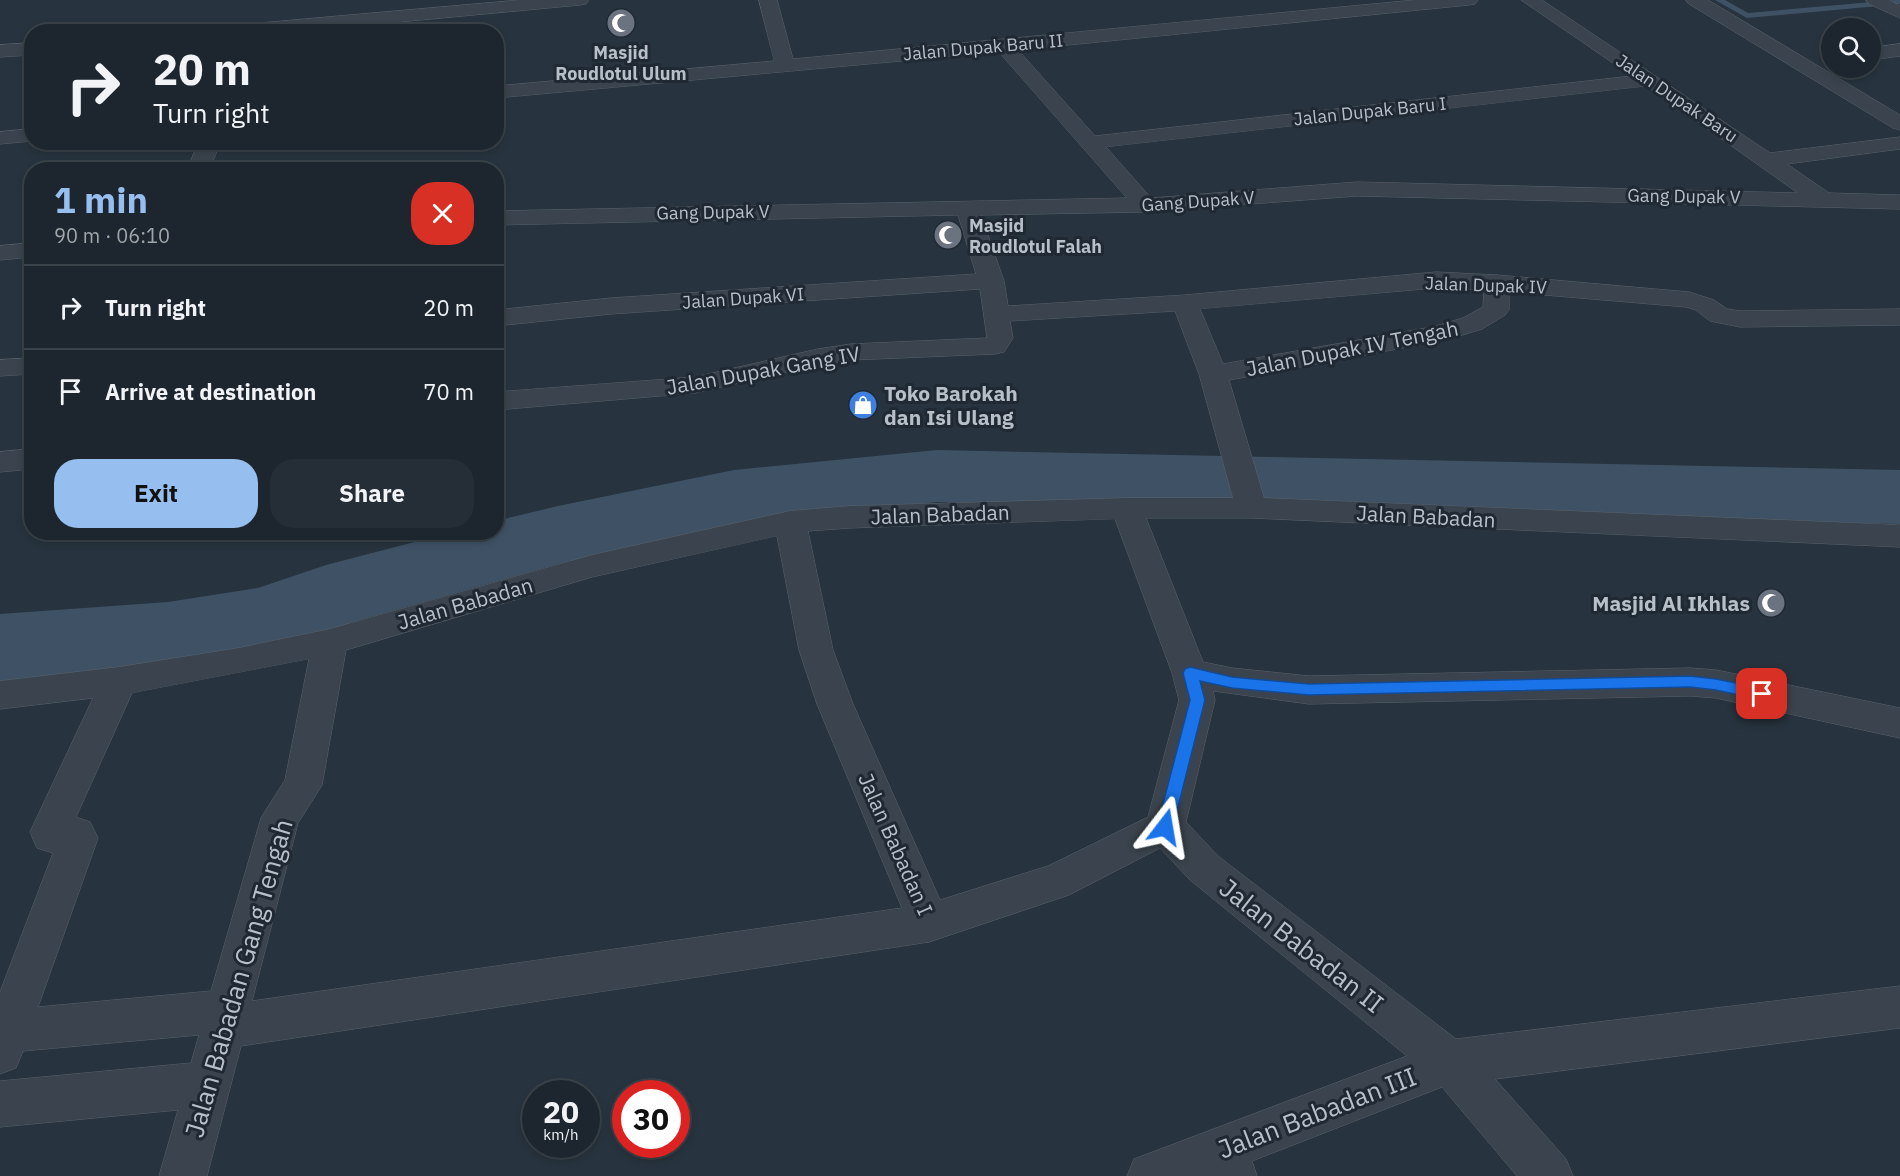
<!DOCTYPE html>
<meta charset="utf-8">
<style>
:root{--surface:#1d262e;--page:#252e36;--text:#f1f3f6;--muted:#a0a5aa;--line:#3b434a;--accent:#96bfef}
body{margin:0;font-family:"IBM Plex Sans",sans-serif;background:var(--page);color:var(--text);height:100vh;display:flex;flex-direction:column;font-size:22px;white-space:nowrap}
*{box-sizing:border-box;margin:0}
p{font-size:20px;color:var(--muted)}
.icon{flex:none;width:33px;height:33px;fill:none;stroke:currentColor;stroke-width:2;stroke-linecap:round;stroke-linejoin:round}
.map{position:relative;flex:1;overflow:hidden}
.sheet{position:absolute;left:24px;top:162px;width:480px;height:378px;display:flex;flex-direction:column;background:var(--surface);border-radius:24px;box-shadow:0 3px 9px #0003,0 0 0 2px var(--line)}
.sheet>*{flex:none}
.guide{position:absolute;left:24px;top:24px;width:480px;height:126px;border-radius:24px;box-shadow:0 3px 9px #0003,0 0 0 2px var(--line);background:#1d262e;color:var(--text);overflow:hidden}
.fabs{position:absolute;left:1821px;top:18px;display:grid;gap:12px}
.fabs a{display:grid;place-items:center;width:60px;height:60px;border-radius:50%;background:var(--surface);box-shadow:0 3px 9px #0003,0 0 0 2px var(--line);font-size:30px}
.speed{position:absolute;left:522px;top:1080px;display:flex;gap:12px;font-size:30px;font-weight:700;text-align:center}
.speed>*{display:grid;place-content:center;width:78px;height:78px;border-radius:50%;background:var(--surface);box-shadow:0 3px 9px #0003,0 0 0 2px var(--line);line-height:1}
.speed small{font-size:15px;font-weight:400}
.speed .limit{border:9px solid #d22;background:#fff;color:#111}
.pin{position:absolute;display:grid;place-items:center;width:51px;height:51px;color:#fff;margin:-26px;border-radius:12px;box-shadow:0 3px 9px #0006}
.me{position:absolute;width:66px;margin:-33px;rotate:14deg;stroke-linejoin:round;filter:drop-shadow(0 0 4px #0008)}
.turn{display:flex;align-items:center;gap:21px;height:126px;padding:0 30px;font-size:27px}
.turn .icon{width:78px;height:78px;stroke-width:2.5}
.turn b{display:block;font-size:42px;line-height:51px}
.round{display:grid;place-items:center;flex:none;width:63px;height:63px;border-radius:24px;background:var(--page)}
.head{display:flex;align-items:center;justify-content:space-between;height:102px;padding:0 30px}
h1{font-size:36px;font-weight:700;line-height:45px;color:var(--accent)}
.action{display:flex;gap:12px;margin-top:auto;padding:12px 30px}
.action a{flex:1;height:69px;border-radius:24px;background:var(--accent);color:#111;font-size:24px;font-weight:700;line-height:69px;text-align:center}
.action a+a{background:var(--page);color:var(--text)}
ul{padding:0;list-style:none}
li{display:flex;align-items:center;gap:18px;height:84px;padding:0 30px;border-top:2px solid var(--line)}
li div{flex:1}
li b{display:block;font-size:22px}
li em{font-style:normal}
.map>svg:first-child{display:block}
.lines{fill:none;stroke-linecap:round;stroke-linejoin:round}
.stream{fill:#3f5265;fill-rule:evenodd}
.river{fill:#3f5265;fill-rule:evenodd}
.minor-casing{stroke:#59626c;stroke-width:1}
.minor{fill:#3b444e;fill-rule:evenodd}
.route{fill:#1a73e8;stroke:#114b97;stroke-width:1.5}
.labels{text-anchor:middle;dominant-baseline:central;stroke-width:6;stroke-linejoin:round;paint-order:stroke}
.far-street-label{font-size:18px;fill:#b7bfc9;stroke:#202933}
.far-poi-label{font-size:18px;font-weight:bold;fill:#b7bfc9;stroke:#202933}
.street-label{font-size:21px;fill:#b7bfc9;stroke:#202933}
.poi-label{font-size:21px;font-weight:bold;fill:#b7bfc9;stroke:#202933;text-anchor:start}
.near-street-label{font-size:26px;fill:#b7bfc9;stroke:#202933}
</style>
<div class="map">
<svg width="1900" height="1176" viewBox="0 0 1900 1176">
<rect width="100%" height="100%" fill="#27333e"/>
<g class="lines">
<path class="stream" d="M 1715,0 L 1725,0 L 1748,13 L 1895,0 L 1900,0 L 1900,4 L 1747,18 Z"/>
<path class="river" d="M 937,450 L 1900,470 L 1900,524 L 937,502 L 734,524 L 558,564 L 353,622 L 300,644 L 268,653 L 168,670 L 0,684 L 0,614 L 168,602 L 258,588 L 326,565 L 453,532 L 496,532 L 496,521 L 558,506 L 734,470 Z"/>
<g class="minor-casing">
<path id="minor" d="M 520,0 L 589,0 L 586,4 L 580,5 L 293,32 L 217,32 L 219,28 L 226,26 Z
M 759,0 L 777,0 L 793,59 L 1415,0 L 1478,0 L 1475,4 L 1469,5 L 1018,50 L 1095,136 L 1632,76 L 1521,0 L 1542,0 L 1770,153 L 1900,137 L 1900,149 L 1787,164 L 1829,193 L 1900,195 L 1900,209 L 1357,196 L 1145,212 L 981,215 L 1004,281 L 1008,306 L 1185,295 L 1436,272 L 1497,275 L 1689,292 L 1714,300 L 1727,309 L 1740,311 L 1900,309 L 1900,325 L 1740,327 L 1710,321 L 1696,310 L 1686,307 L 1509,292 L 1509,310 L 1505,315 L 1482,329 L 1446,340 L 1229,380 L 1264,498 L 1900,525 L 1900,547 L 1251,518 L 1146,518 L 1203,662 L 1232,668 L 1309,676 L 1690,668 L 1716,670 L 1900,708 L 1900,738 L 1716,698 L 1690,696 L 1309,704 L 1213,691 L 1215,700 L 1186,822 L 1218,856 L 1456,1039 L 1900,986 L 1900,1028 L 1495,1079 L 1566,1159 L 1573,1176 L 1517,1176 L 1442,1087 L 1252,1161 L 1257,1176 L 1127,1176 L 1134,1159 L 1407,1056 L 1190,880 L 1160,848 L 1069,895 L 929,942 L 241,1046 L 207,1176 L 159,1176 L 178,1110 L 0,1127 L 0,1081 L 191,1063 L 199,1035 L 23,1051 L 16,1068 L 0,1074 L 0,992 L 53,853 L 37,848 L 30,832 L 93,698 L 0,709 L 0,681 L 119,667 L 239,648 L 330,629 L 592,555 L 790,511 L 850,506 L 1126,498 L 1233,498 L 1199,374 L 1175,311 L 1010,321 L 1013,338 L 1004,352 L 995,354 L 851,360 L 818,365 L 695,393 L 496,410 L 496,392 L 695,377 L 818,349 L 851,344 L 987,338 L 980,289 L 611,314 L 496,326 L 496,310 L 611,298 L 976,274 L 958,215 L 496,225 L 496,211 L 1127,198 L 999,52 L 496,98 L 496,86 L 774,61 ZM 1647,86 L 1798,193 L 1357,182 L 1151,198 L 1106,147 ZM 1436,288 L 1484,290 L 1483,307 L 1463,318 L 1432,327 L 1223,364 L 1200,309 ZM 1115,519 L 1172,673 L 1179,700 L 1148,817 L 1048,866 L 940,900 L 853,704 L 833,650 L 808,531 L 850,528 ZM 777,536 L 799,650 L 817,704 L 902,908 L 252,1001 L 298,823 L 322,785 L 346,650 L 592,577 ZM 309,659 L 285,780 L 261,818 L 211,991 L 38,1007 L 98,838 L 90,822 L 76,817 L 132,693 Z
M 1686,0 L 1708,0 L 1900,115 L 1900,130 L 1893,128 L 1689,4 Z
M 1866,0 L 1889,0 L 1900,6 L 1900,18 L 1869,4 Z
M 32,43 L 32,55 L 0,57 L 0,45 Z
M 1900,44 L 1900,56 L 1870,60 L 1870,48 Z
M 32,129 L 32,141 L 0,144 L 0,132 Z
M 199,142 L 221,142 L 209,170 L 187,170 Z
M 32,243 L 32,257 L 0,260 L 0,246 Z
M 32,358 L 32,374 L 0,376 L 0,360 Z
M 32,449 L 32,469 L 0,472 L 0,452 Z"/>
</g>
<use href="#minor" class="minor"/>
</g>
<path class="route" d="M 1190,667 L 1232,677 L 1309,684 L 1690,676 L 1716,679 L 1762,688 L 1767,690 L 1769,694 L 1767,698 L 1762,700 L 1716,690 L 1690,687 L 1309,695 L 1232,688 L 1200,681 L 1205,700 L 1173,827 L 1171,832 L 1165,834 L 1159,832 L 1157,827 L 1190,700 L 1183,673 L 1185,669 Z"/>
<defs>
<g id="mosque-disc" transform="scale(1.5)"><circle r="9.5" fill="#6b7280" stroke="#202933"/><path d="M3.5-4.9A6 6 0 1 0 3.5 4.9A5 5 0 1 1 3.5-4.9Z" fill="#fff"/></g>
<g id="shop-disc" transform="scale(1.5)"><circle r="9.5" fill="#3f7fe0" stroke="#202933"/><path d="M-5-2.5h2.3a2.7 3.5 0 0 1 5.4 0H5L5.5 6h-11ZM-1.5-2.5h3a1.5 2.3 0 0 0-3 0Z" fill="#fff"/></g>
</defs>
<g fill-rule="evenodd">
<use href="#mosque-disc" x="621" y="23"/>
<use href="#mosque-disc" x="948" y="235"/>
<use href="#shop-disc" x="863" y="405"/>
<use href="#mosque-disc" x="1771" y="603"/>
</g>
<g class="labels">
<g class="far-street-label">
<text transform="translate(983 47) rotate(-5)">Jalan Dupak Baru II</text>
<text transform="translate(1677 98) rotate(34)">Jalan Dupak Baru</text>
<text transform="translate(1370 111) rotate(-6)">Jalan Dupak Baru I</text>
<text transform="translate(1684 196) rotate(1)">Gang Dupak V</text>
<text transform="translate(1198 201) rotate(-4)">Gang Dupak V</text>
<text transform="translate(713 212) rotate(-1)">Gang Dupak V</text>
<text transform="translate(1486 285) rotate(2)">Jalan Dupak IV</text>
<text transform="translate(743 298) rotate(-4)">Jalan Dupak VI</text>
</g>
<g class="far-poi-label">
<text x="621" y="52">Masjid<tspan x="621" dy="21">Roudlotul Ulum</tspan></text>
<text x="969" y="225" text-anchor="start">Masjid<tspan x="969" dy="21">Roudlotul Falah</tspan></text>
</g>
<g class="street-label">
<text transform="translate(1352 348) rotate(-11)">Jalan Dupak IV Tengah</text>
<text transform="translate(763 370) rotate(-10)">Jalan Dupak Gang IV</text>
<text transform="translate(940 514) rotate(-2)">Jalan Babadan</text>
<text transform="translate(1426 516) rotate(3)">Jalan Babadan</text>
<text transform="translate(465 603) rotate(-16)">Jalan Babadan</text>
<text transform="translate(896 844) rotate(66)">Jalan Babadan I</text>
</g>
<g class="poi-label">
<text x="884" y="393">Toko Barokah<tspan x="884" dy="24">dan Isi Ulang</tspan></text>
<text x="1750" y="603" text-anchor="end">Masjid Al Ikhlas</text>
</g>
<g class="near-street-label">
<text transform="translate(1302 945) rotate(38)">Jalan Babadan II</text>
<text transform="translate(238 978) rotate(-74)">Jalan Babadan Gang Tengah</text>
<text transform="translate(1317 1112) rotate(-21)">Jalan Babadan III</text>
</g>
</g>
</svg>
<div class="fabs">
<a><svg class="icon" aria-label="search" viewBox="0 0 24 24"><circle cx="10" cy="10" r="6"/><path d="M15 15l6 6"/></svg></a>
</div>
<div class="speed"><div>20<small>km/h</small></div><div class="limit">30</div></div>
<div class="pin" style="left:1762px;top:694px;background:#d93025"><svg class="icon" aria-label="arrive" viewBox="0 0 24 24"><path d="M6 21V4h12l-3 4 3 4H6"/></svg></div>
<svg class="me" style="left:1165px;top:827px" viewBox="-20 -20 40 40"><path d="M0-17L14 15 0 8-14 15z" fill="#1a73e8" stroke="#fff" stroke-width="4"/></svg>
<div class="guide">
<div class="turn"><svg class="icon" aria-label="right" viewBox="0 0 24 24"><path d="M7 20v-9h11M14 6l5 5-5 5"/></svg><div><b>20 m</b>Turn right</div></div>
</div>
<section class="sheet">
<div class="head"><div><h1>1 min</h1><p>90 m · 06:10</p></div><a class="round" style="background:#d93025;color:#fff"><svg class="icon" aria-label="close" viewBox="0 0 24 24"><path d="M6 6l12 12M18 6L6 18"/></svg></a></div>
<ul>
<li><svg class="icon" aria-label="right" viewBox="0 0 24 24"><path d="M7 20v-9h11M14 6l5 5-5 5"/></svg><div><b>Turn right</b></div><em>20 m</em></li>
<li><svg class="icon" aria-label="arrive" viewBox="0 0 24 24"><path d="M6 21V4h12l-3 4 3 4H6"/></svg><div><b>Arrive at destination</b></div><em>70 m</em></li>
</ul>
<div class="action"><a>Exit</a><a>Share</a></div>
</section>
</div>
